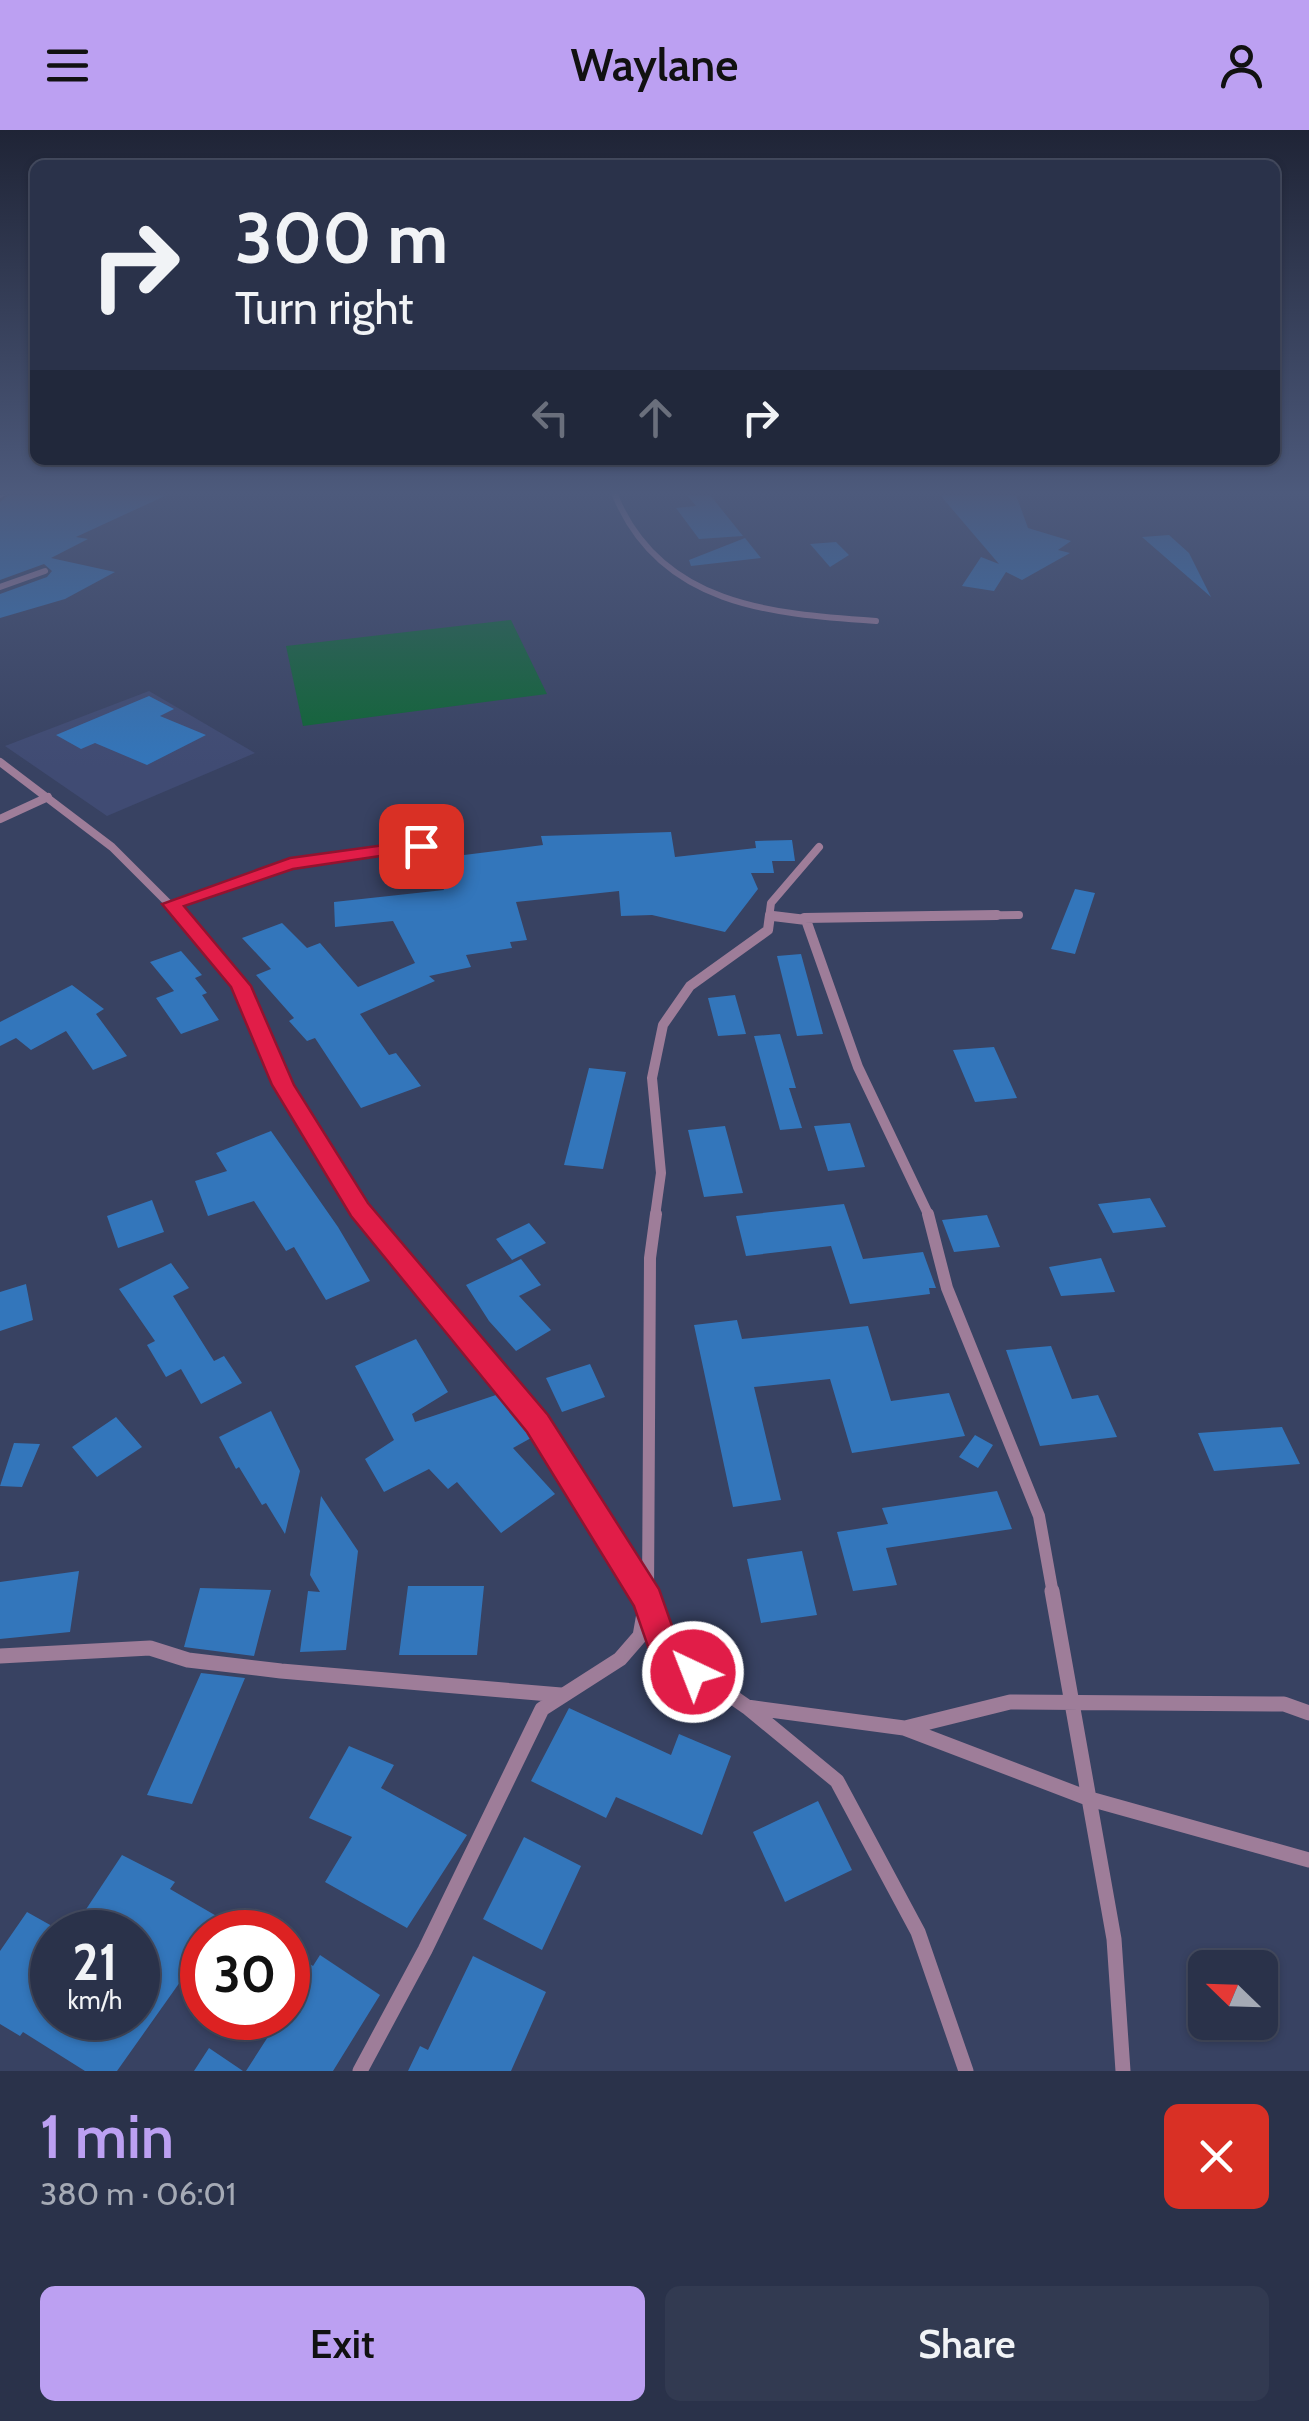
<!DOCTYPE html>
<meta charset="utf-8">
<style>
:root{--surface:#2a324a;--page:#323a51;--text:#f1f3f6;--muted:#a5aab5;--line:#464d62;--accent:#bca0f2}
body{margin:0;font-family:Cabin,sans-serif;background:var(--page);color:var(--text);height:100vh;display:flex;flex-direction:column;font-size:38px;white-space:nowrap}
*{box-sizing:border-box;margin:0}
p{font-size:32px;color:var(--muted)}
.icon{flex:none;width:55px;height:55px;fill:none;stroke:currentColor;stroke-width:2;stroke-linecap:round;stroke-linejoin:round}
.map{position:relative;height:1941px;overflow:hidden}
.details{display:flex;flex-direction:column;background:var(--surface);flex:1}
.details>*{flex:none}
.banner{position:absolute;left:30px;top:30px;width:1250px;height:305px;border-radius:15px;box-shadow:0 2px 8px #0004,0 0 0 2px var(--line);background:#2a324a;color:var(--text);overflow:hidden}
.needle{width:65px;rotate:293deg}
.controls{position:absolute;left:1188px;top:1820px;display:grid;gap:20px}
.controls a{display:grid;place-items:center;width:90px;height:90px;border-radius:15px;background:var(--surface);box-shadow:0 2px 8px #0004,0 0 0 2px var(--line);font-size:50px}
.speed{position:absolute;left:30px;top:1780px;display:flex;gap:20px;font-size:50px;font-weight:700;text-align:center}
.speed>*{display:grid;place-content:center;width:130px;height:130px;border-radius:50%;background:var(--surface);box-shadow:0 2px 8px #0004,0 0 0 2px var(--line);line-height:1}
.speed small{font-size:25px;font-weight:400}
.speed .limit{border:15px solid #d22;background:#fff;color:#111}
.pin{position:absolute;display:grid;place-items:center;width:85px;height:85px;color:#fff;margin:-42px;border-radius:20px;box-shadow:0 5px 15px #0006}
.me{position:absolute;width:110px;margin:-55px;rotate:317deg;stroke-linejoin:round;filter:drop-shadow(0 0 8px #0008)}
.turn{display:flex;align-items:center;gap:35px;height:210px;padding:0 40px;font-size:45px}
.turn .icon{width:130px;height:130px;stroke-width:2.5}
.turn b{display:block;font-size:70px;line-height:85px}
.lanes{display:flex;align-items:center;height:95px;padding:0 40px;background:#0003;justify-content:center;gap:50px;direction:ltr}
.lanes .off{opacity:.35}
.round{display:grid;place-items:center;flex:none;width:105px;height:105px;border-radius:15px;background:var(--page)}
.overview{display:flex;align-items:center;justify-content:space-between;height:170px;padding:0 40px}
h1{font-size:60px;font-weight:600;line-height:75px;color:var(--accent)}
.cta{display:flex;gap:20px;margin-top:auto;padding:20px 40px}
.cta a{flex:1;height:115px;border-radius:15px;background:var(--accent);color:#111;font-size:40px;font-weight:600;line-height:115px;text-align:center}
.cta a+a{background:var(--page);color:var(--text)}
header{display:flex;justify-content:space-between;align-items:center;height:130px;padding:0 40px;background:var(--accent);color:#111;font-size:45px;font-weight:600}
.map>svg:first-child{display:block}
.built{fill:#404b73}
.green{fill:#0d6633}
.building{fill:#3376bb}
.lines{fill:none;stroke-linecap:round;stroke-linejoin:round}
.street-far4{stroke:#9e7d99;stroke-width:6}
.street-far3{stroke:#9e7d99;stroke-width:8}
.street-far2{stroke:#9e7d99;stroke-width:10}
.street-far1{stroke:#9e7d99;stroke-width:12}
.street{stroke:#9e7d99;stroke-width:15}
.secondary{fill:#d19cc9;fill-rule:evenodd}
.route{fill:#e11d48;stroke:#92132f;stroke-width:2.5}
</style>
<header><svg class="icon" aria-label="menu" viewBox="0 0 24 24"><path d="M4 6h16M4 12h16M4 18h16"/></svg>Waylane<svg class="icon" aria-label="person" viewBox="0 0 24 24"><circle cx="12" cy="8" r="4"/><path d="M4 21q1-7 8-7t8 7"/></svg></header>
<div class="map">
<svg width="1309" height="1941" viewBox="0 0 1309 1941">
<rect width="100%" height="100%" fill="#384262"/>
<path class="built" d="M 149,561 L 255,623 L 107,686 L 5,616 Z"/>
<path class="green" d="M 511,490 L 547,564 L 303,596 L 286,516 Z"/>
<path class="building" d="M 9,365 L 167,365 L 76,407 L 88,409 L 51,428 L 115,442 L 65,469 L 0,488 L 0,464 L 47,447 L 52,441 L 44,434 L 0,450 L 0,372 Z
M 687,365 L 710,365 L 743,406 L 699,409 L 676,378 L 696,376 Z
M 940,365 L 1016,365 L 1028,398 L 1071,411 L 1058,420 L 1070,423 L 1022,450 L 1006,442 L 994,461 L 962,456 L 981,427 L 999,434 Z
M 1169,405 L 1189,423 L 1211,467 L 1142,407 Z
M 745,408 L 761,428 L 691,436 L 689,430 Z
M 836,412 L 849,425 L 830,437 L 810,414 Z
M 149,566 L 174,579 L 160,586 L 206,605 L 147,635 L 95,613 L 81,619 L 56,605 Z
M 431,679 L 434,690 L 449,688 L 464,725 L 543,715 L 541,706 L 671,702 L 675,727 L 756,718 L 755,711 L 792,710 L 795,731 L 772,731 L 774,743 L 751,743 L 758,759 L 725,802 L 652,785 L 621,786 L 619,761 L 516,772 L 527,810 L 510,812 L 512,818 L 466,825 L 471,837 L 429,846 L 435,851 L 360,884 L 389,925 L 396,923 L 421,956 L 361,978 L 315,908 L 307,911 L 289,891 L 294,888 L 256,845 L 271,839 L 242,808 L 282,793 L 307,818 L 320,813 L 358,857 L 415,833 L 393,791 L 335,797 L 334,772 L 444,760 L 427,711 L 421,708 L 398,711 L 392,684 Z
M 1075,759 L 1095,763 L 1075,824 L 1051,819 Z
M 181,821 L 202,845 L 195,848 L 207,863 L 202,865 L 219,890 L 181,904 L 156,868 L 174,861 L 150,832 Z
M 801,824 L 823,904 L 797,906 L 777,826 Z
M 72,855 L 104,879 L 96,884 L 127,926 L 93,940 L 66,901 L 31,920 L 16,908 L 0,916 L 0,892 Z
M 735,865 L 746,904 L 718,906 L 708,868 Z
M 780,904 L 796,958 L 789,958 L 802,998 L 780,1000 L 754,906 Z
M 994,917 L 1017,968 L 975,972 L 953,920 Z
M 589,938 L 626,942 L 603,1039 L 564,1035 Z
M 850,993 L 865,1037 L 828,1041 L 814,996 Z
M 725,996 L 743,1063 L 704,1067 L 688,1000 Z
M 271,1001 L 338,1097 L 370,1151 L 326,1170 L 294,1117 L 286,1121 L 254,1071 L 208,1086 L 195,1051 L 227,1041 L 216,1023 Z
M 1150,1068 L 1166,1097 L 1113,1103 L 1098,1074 Z
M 152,1070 L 164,1102 L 118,1118 L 107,1086 Z
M 844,1074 L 863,1129 L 923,1122 L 936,1158 L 929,1158 L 930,1164 L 850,1174 L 831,1116 L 746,1126 L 736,1086 Z
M 987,1085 L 1000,1117 L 954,1122 L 942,1090 Z
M 529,1093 L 546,1113 L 512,1130 L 496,1109 Z
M 1101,1128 L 1115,1162 L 1061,1166 L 1049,1137 Z
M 521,1129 L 541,1155 L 519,1166 L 551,1200 L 516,1221 L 489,1191 L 466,1155 Z
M 171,1133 L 189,1158 L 173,1166 L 214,1231 L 224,1226 L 242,1253 L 201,1274 L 181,1239 L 166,1247 L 147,1215 L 155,1211 L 119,1159 Z
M 26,1154 L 33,1190 L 0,1201 L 0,1162 Z
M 737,1190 L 742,1209 L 868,1196 L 891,1271 L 949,1263 L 965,1306 L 852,1323 L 830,1249 L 754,1257 L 781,1370 L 733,1377 L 694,1195 Z
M 416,1209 L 448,1262 L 412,1284 L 415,1292 L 496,1265 L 531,1308 L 513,1318 L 555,1364 L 501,1403 L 457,1352 L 448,1359 L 429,1339 L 384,1362 L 365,1329 L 394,1310 L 355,1236 Z
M 1051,1216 L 1072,1269 L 1098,1265 L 1117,1307 L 1040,1316 L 1006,1220 Z
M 590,1234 L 605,1267 L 562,1282 L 546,1248 Z
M 271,1281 L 300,1341 L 285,1404 L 266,1373 L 262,1375 L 239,1337 L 236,1339 L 219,1307 Z
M 116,1287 L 142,1317 L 97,1347 L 72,1317 Z
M 1282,1297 L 1300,1334 L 1214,1341 L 1198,1303 Z
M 975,1305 L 993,1315 L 978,1338 L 959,1327 Z
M 14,1313 L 40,1314 L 22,1357 L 0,1356 Z
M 997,1361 L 1012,1399 L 886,1418 L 897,1455 L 853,1461 L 837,1402 L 888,1394 L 882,1378 Z
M 321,1366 L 358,1421 L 346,1520 L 300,1522 L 308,1461 L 320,1462 L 310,1445 Z
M 802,1421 L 817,1485 L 761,1493 L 747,1429 Z
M 79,1441 L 70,1502 L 0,1509 L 0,1452 Z
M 408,1456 L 484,1456 L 477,1525 L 399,1525 Z
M 200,1458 L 271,1460 L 254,1526 L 184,1517 Z
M 201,1543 L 245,1548 L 192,1674 L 147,1665 Z
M 569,1578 L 671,1625 L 679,1604 L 731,1626 L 702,1705 L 616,1667 L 606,1688 L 531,1651 Z
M 349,1616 L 394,1635 L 381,1658 L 467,1705 L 407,1798 L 325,1752 L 352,1707 L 309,1688 Z
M 818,1671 L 852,1740 L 785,1772 L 753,1702 Z
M 524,1707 L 581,1736 L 542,1820 L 483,1789 Z
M 122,1725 L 175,1752 L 170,1759 L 244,1802 L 202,1802 L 202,1821 L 117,1941 L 85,1941 L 23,1902 L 20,1906 L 0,1894 L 0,1821 L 27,1782 L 52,1796 L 52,1888 L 138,1888 L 138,1802 L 71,1802 Z
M 288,1820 L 313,1836 L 320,1825 L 380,1865 L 333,1941 L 246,1941 L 280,1888 L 288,1888 Z
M 473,1826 L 546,1862 L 511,1941 L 408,1941 L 420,1916 L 428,1920 Z
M 209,1918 L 243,1941 L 194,1941 Z"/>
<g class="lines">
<path class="street-far4" d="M 615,365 C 660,475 770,484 876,491
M 0,457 L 45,441"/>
<path class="street-far3" d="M 0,632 L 112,717 L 183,788
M 0,689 L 48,667
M 172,774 L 290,733 L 421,715
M 773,786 L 788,788
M 769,788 L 771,773 L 819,717
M 818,788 L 1019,785"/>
<path class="street-far2" d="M 181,785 L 240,856 L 283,955 L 364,1086
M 773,786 L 806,790 L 858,937 L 929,1086
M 804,788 L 997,785
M 655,1086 L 661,1043 L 652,948 L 663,895 L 690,856 L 768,800 L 770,785"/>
<path class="street-far1" d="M 362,1084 L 537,1293 L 644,1464
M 928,1084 L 947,1158 L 1039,1386 L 1053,1464
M 648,1464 L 650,1128 L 656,1084"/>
<path class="street" d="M 643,1461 L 665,1520 L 747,1577 L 904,1598 L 1090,1669 L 1309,1730
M 1052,1461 L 1114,1809 L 1123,1941
M 0,1526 L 150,1518 L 188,1530 L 281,1541 L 561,1565
M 747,1577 L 837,1651 L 918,1802 L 966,1941
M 905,1598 L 1010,1572 L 1284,1574 L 1309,1583
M 360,1941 L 425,1820 L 542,1579 L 620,1529 L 640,1506 L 648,1461"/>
<path class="secondary" d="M 0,365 L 6,365 L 0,368 Z"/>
</g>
<linearGradient id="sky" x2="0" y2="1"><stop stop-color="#1f2436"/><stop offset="0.57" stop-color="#4d5a7c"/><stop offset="1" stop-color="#4d5a7c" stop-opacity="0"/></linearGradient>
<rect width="1309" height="637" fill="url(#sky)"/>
<path class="route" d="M 421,710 L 430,716 L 427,719 L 293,739 L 184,776 L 251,856 L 294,955 L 368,1073 L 548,1285 L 659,1459 L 677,1510 L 705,1531 L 709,1542 L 705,1553 L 693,1557 L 653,1531 L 634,1476 L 527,1302 L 351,1086 L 272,955 L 231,857 L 162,774 L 290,728 Z"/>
</svg>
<div class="controls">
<a><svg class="needle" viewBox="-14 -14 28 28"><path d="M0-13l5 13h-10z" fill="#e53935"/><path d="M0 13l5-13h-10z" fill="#a5aab5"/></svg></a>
</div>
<div class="speed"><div>21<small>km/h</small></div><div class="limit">30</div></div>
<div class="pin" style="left:421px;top:716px;background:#d93025"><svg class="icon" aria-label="arrive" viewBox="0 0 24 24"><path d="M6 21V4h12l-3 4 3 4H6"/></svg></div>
<svg class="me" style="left:693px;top:1542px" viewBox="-20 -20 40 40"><circle r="17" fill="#e11d48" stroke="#fff" stroke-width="3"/><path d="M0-11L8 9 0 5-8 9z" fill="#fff"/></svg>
<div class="banner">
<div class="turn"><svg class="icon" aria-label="right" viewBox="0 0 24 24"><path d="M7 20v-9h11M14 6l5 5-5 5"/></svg><div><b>300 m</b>Turn right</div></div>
<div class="lanes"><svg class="icon off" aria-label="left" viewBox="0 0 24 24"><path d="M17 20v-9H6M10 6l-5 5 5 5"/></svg><svg class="icon off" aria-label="ahead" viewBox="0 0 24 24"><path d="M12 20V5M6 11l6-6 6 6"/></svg><svg class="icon" aria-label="right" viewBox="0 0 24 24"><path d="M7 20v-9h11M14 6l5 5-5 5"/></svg></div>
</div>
</div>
<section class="details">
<div class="overview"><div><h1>1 min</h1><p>380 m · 06:01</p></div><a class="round" style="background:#d93025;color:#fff"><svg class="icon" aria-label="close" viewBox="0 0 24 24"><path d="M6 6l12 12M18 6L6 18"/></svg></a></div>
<div class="cta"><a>Exit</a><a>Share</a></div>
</section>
